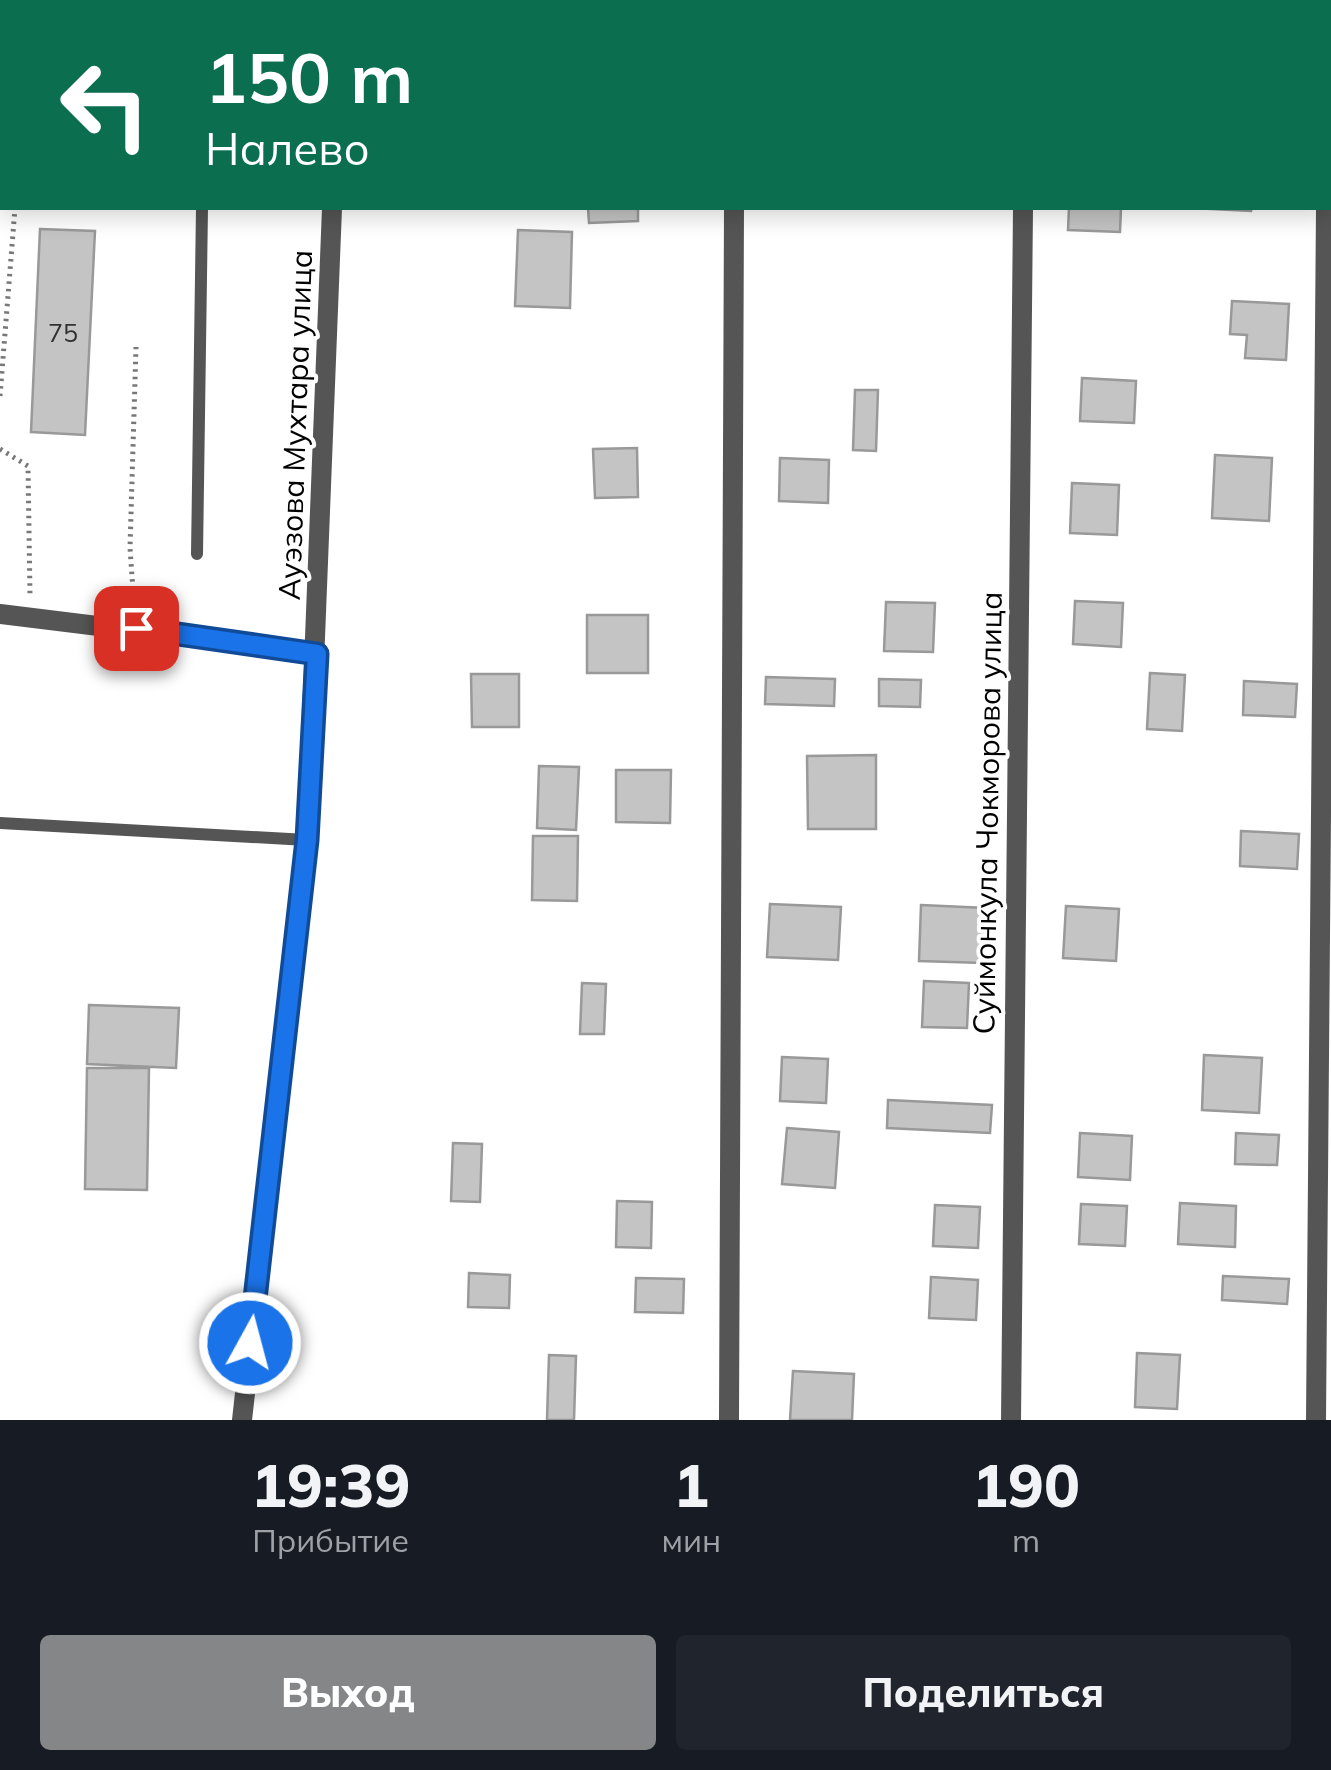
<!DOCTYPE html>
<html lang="ru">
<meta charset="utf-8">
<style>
:root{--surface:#171b24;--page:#20242c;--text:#f1f3f6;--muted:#9ea1a6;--accent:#858687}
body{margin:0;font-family:Mulish,sans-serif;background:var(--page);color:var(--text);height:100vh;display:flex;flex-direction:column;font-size:38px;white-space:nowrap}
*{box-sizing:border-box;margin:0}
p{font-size:32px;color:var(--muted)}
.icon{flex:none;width:55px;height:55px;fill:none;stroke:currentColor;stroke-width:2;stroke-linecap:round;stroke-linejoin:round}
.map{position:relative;height:1420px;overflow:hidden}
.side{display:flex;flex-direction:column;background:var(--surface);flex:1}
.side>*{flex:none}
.banner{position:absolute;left:0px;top:0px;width:1332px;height:210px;box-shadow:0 5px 25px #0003;background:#0b6e4f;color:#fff;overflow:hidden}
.pin{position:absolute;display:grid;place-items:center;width:85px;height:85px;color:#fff;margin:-42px;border-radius:20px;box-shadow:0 5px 15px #0006}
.me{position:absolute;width:110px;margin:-55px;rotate:7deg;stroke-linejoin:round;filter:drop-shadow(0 0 8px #0008)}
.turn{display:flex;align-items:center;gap:35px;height:210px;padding:0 40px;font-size:45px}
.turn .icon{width:130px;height:130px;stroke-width:2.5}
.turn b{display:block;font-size:70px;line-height:85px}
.eta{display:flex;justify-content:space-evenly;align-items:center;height:170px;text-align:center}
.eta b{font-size:60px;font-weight:800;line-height:70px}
.cta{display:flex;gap:20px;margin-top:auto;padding:20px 40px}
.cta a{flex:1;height:115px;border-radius:10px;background:var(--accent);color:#fff;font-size:40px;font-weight:800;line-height:115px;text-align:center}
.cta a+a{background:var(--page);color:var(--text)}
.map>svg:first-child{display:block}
.building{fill:#c4c4c4;stroke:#999;stroke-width:2.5}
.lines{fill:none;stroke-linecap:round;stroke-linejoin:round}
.path{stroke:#777;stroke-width:5;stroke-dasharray:2.5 5;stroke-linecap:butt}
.service{stroke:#555;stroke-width:12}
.minor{stroke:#555;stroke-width:20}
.route-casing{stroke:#114b97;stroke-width:25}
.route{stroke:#1a73e8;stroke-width:18}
.labels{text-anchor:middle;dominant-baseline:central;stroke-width:8;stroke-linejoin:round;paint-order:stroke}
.number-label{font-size:25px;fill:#313131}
.street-label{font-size:30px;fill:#000;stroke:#fff}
</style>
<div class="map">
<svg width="1331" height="1420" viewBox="0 0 1331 1420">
<rect width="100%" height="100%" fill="#fff"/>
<path class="building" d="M 588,208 L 638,208 L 638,221 L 589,223 Z
M 1069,208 L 1121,208 L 1120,232 L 1068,230 Z
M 1191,208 L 1252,208 L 1251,211 Z
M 40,229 L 95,231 L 85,435 L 31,432 Z
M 518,230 L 572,232 L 570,308 L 515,306 Z
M 1232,301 L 1289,304 L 1286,360 L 1245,358 L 1247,335 L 1230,334 Z
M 1082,378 L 1136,381 L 1134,423 L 1080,421 Z
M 855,390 L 878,390 L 876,451 L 853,450 Z
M 637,448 L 638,497 L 595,498 L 593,449 Z
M 1215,455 L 1272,458 L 1269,521 L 1212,518 Z
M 780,458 L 829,460 L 828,503 L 779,501 Z
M 1072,483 L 1119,485 L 1117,535 L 1070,533 Z
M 1075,601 L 1123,603 L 1121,647 L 1073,644 Z
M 886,602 L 935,603 L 933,652 L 884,651 Z
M 587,615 L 648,615 L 648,673 L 587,673 Z
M 1150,673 L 1185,675 L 1182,731 L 1147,729 Z
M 471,674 L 519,674 L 519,727 L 472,727 Z
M 766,677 L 835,679 L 834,706 L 765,704 Z
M 879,679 L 921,680 L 920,707 L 879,706 Z
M 1244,681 L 1297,684 L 1295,717 L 1243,715 Z
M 876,755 L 876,829 L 808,829 L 807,756 Z
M 539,766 L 579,767 L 576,830 L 537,828 Z
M 616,770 L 671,770 L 670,823 L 616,822 Z
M 1241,831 L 1299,834 L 1297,869 L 1240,866 Z
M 533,836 L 578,836 L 577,901 L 532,900 Z
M 770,904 L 841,907 L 838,960 L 767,957 Z
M 921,905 L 986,908 L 983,963 L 919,961 Z
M 1066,906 L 1119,909 L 1116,961 L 1063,958 Z
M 924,981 L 969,983 L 967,1028 L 922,1027 Z
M 582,983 L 606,984 L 604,1034 L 580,1034 Z
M 89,1005 L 179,1008 L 176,1068 L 87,1064 Z
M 1204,1055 L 1262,1058 L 1259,1113 L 1202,1110 Z
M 782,1057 L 828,1059 L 826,1103 L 780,1101 Z
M 87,1068 L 149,1068 L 147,1190 L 85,1189 Z
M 888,1100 L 992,1105 L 990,1133 L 887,1128 Z
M 787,1128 L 839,1132 L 835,1188 L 782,1184 Z
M 1080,1133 L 1132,1136 L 1130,1180 L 1078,1177 Z
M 1236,1133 L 1279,1135 L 1277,1165 L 1235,1164 Z
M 453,1143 L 482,1144 L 480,1202 L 451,1201 Z
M 617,1201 L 652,1202 L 651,1248 L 616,1247 Z
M 1180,1203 L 1236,1206 L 1235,1247 L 1178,1244 Z
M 1081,1204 L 1127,1206 L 1125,1246 L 1079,1244 Z
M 935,1205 L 980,1207 L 978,1248 L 933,1246 Z
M 469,1273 L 510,1275 L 509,1308 L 468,1307 Z
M 1223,1276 L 1289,1279 L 1287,1304 L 1222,1300 Z
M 931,1277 L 978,1280 L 976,1320 L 929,1318 Z
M 636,1278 L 684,1279 L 683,1313 L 635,1312 Z
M 1137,1353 L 1180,1355 L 1177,1409 L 1135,1407 Z
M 549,1355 L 576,1356 L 574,1420 L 547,1420 Z
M 793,1371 L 854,1374 L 852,1420 L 790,1420 Z"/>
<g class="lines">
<path class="path" d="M 32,2 L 32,0
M 0,396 L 15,208
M 0,449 L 28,466 L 30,595
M 134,604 L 130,548 L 136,347"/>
<path class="service" d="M 218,2 L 218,0
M 197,554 L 202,208
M 0,823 L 307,840"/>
<path class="minor" d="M 339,2 L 339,0
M 734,2 L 734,0
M 1025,2 L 1025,0
M 1328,2 L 1328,0
M 0,614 L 317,653
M 242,1420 L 307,840 L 332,208
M 729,1420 L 734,208
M 1011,1420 L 1023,208
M 1316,1420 L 1326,208"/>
</g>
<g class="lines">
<g class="route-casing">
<path id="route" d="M 136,628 L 317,654 L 307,840 L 250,1343"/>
</g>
<use href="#route" class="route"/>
</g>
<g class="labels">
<g class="number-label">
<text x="63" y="332">75</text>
</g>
<g class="street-label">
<text transform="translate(295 425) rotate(-88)">Ауэзова Мухтара улица</text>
<text transform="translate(987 813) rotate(-89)">Суймонкула Чокморова улица</text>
</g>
</g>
</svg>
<div class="pin" style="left:136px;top:628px;background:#d93025"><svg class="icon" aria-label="arrive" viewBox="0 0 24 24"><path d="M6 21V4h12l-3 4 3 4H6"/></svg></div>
<svg class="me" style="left:250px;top:1343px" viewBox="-20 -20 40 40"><circle r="17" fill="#1a73e8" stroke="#fff" stroke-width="3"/><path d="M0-11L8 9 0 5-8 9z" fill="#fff"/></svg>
<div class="banner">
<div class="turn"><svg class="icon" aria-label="left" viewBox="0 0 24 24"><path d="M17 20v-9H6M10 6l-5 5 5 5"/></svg><div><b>150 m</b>Налево</div></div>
</div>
</div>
<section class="side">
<div class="eta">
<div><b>19:39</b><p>Прибытие</p></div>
<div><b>1</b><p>мин</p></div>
<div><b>190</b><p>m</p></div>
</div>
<div class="cta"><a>Выход</a><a>Поделиться</a></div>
</section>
